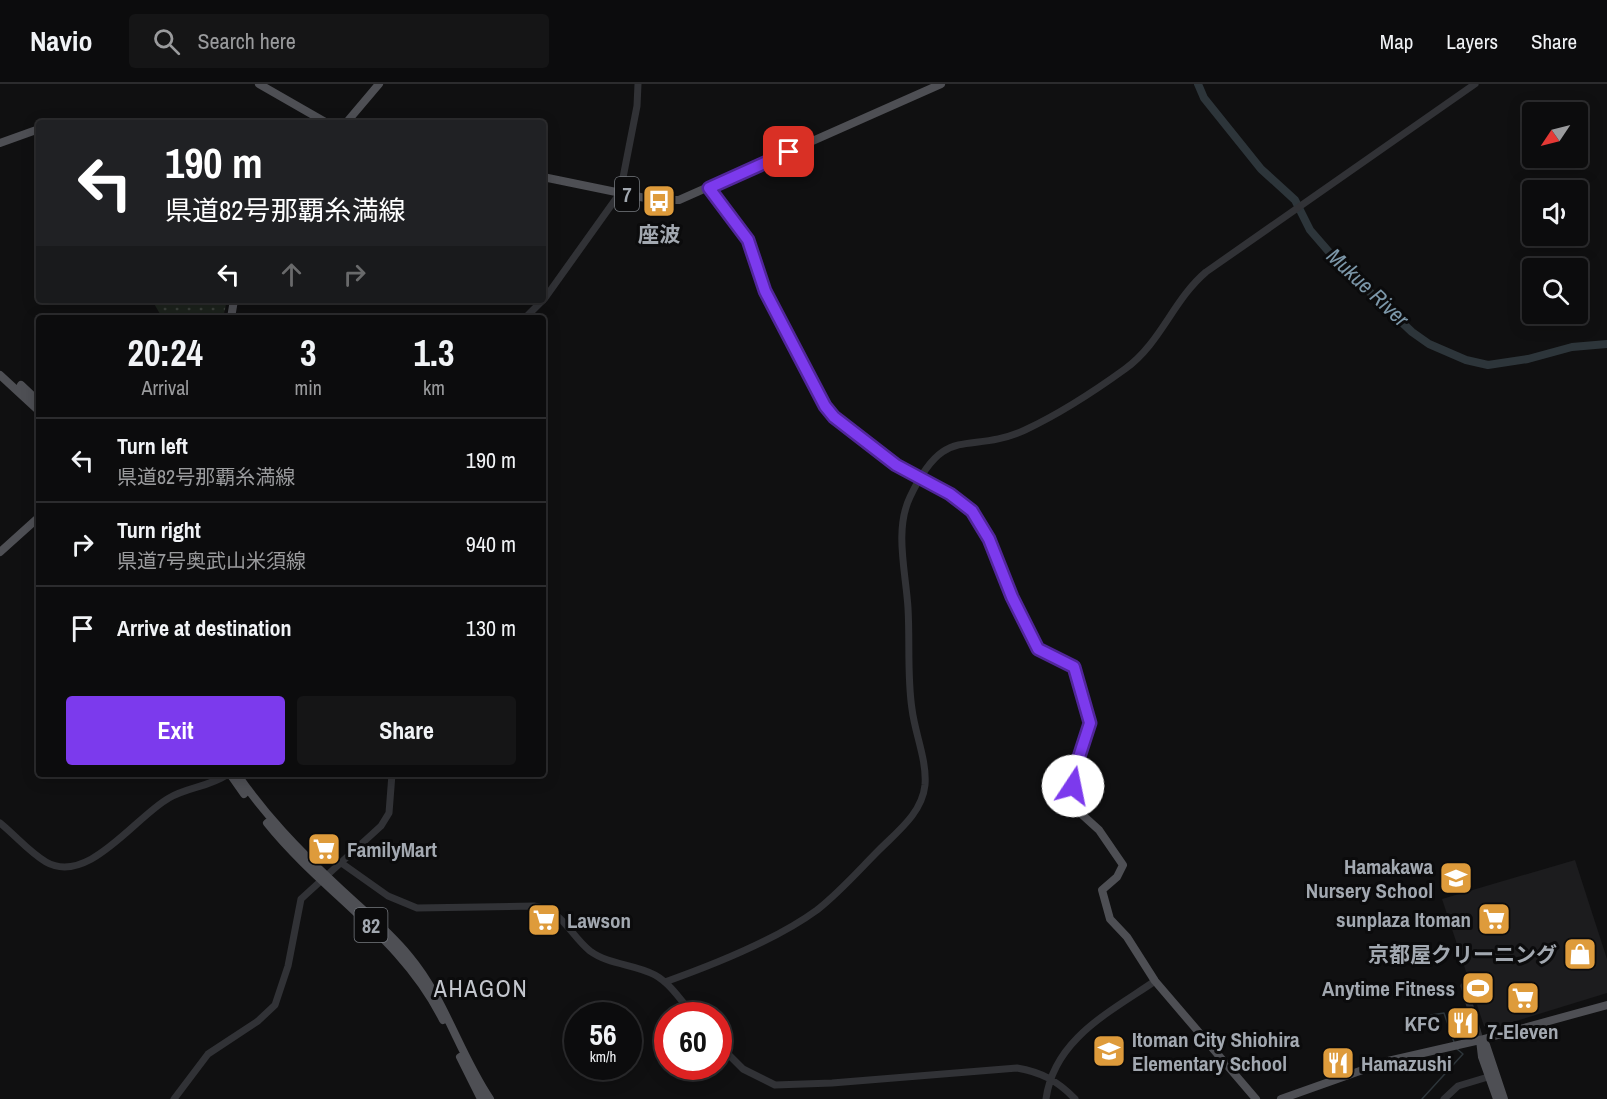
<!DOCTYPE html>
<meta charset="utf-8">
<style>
:root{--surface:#0c0c0d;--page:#151516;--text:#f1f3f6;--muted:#9a9b9d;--line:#2c2c2e;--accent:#7c3aed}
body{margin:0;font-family:"Archivo Narrow","Noto Sans JP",sans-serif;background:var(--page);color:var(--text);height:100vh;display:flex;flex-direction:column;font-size:22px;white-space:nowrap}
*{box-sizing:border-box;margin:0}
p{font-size:20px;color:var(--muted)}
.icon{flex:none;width:33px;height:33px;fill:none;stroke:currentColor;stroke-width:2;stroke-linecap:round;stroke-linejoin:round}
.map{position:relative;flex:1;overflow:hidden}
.sheet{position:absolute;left:36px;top:231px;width:510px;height:462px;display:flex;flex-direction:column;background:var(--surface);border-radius:6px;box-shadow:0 3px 15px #0003,0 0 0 2px var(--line)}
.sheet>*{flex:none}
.banner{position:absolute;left:36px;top:36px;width:510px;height:183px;border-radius:6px;box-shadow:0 3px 15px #0003,0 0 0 2px var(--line);background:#202124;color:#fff;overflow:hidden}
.needle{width:39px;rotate:235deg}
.fabs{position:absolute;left:1522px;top:18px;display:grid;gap:12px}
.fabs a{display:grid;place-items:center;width:66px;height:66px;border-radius:6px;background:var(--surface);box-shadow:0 3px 15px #0003,0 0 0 2px var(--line);font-size:30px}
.speed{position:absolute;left:564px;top:918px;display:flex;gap:12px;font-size:30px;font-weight:700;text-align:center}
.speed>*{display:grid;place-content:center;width:78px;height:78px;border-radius:50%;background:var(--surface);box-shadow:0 3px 15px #0003,0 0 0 2px var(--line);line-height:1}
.speed small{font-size:15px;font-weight:400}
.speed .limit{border:9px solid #d22;background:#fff;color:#111}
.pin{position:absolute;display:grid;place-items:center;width:51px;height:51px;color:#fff;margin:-26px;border-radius:12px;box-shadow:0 3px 9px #0006}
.me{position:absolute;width:66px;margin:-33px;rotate:11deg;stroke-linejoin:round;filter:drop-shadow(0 0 4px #0008)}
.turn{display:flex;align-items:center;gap:21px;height:126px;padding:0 30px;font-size:27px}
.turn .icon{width:78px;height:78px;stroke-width:2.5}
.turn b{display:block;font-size:42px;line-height:51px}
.lanes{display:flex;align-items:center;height:57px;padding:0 30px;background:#0003;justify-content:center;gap:30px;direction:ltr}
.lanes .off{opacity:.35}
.eta{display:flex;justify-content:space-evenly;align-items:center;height:102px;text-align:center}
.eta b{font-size:36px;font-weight:800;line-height:42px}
.cta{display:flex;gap:12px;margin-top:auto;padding:12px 30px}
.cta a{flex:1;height:69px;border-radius:6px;background:var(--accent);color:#fff;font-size:24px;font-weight:800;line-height:69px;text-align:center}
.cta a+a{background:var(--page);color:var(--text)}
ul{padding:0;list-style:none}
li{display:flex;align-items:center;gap:18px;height:84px;padding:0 30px;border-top:2px solid var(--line)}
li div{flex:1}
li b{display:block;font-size:22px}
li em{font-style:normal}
header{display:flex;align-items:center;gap:36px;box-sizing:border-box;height:84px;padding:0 30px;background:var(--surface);border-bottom:2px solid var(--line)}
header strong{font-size:28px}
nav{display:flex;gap:33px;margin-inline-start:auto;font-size:21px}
.search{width:420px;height:54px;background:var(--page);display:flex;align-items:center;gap:15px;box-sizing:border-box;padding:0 21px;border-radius:6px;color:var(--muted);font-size:22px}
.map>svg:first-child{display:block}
.built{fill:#1c1c1e}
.grass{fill:url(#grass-dots)}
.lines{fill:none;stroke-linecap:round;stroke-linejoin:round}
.stream{stroke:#2d353a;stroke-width:1.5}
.river{stroke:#2d353a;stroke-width:8}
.minor{stroke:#313236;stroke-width:7}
.major{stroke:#4e4f54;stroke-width:8}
.route-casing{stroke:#51269a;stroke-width:15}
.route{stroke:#7c3aed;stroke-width:10}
.labels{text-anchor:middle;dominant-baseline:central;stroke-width:6;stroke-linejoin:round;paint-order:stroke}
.shield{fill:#0b0b0c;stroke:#75797f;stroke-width:1.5}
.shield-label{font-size:20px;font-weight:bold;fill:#a2a8b0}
.poi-label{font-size:21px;font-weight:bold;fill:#a2a8b0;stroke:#0b0b0c;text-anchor:end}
.water-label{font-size:22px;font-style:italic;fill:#7c97a9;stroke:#0b0b0c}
.quarter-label{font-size:24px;letter-spacing:1.5px;fill:#c3c6cd;stroke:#0b0b0c}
</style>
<header>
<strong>Navio</strong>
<div class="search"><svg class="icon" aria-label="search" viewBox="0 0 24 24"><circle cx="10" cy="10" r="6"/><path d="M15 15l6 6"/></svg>Search here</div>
<nav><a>Map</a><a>Layers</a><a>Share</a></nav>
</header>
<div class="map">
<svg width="1607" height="1015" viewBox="0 0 1607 1015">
<defs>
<pattern id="grass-dots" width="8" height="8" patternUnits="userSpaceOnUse" patternTransform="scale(1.5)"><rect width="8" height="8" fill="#1d231d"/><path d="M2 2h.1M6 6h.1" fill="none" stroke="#3b403b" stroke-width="1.8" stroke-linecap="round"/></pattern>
</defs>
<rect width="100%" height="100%" fill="#101011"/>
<path class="built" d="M 1575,776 L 1607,875 L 1607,909 L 1490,945 L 1484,942 L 1442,815 Z"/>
<path class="grass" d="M 152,216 L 227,216 L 223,234 L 185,234 L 183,229 L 175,232 L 160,230 Z"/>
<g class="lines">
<path class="stream" d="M 1431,931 L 1444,929 L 1454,958
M 1422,1015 L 1463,970 L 1457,965"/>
<path class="river" d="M 1198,0 L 1204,14 L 1261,85 L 1295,116 L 1310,146 L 1336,176 L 1412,248 L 1429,260 L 1466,276 L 1488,281 L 1528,275 L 1572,263 L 1607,260"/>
<path class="minor" d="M 525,234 L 545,214 L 620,109 L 637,22 L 638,0
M 0,739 C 15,751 29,768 46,778 C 88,802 135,733 169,714 C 188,703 209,703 228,690
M 340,778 L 388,812 L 417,824 L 534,822 C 562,825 570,851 590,867 C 609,881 635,880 655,891 C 671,900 682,918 694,932
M 665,898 C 713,881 776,856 817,826 C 840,808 859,786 879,766 C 898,747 922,729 925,701 C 927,676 915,650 912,625 C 907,592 910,558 908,524 C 906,489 894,446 910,413 C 946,337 967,372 1025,346 C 1057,331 1096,306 1125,285 C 1161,259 1173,216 1206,188 L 1475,0
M 1464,902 L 1480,956
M 718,960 L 743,985 L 775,1001 L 832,999 L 1017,984 C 1041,988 1058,997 1075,1015
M 174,1015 L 208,970 L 258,937 L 275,921 L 288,882 L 301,815 L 381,742 L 389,729 L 392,690
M 1046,1015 C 1054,955 1110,928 1155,897
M 1444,1015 L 1458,1002 L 1488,993"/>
<path class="major" d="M 259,0 L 327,39
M 346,39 L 379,0
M 0,59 L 39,45
M 543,93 L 655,116 L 679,116 L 941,0
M 709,104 L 748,156 L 765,207 L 825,322 L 834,333 L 896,381 L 950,410 L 972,427 L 989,455 L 1012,513 L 1038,565 L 1074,583 L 1090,639 L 1078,676 L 1072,716 L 1077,726 L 1099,746 L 1123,781 L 1117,793 L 1102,806 L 1110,835 L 1127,853 L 1155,897 L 1256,1015
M 231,234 L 234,216
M 0,291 L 39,327
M 21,301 L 39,318
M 0,468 L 39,433
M 230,690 L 244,710
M 237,690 C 265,731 298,765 334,799 C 359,823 387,845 409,872 C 445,915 459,969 490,1015
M 267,739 C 324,810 402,853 443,936
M 1480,956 L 1486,961 L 1504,1015
M 1480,956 L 1482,973 L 1497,1015
M 460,973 L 481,1015
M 1281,1015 L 1388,977 L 1480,956 L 1607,921"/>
</g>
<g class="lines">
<g class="route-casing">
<path id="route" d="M 789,68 L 709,104 L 748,156 L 765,207 L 825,322 L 834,333 L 896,381 L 950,410 L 972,427 L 989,455 L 1012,513 L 1038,565 L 1074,583 L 1090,639 L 1078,676 L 1073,702"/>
</g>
<use href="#route" class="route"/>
</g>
<defs>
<g id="bus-square" transform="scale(1.725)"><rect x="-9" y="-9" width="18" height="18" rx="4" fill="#de9b3b" stroke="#0b0b0c"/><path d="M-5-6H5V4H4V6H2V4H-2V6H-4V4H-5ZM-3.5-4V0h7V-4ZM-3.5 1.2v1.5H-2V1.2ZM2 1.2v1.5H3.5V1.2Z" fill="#fff"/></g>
<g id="supermarket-square" transform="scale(1.725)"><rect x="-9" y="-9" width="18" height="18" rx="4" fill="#de9b3b" stroke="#0b0b0c"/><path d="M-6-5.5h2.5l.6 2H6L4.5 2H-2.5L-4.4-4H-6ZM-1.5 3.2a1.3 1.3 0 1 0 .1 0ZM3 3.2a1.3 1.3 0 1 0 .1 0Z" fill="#fff"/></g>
<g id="school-square" transform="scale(1.725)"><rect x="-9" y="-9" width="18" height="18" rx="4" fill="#de9b3b" stroke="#0b0b0c"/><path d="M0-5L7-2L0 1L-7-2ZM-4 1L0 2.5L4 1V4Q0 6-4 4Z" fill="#fff"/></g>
<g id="shop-square" transform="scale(1.725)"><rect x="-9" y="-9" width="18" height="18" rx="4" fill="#de9b3b" stroke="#0b0b0c"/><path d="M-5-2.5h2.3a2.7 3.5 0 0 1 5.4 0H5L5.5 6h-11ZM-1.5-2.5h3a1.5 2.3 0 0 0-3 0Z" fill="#fff"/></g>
<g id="stadium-square" transform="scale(1.725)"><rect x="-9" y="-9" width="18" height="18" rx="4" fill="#de9b3b" stroke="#0b0b0c"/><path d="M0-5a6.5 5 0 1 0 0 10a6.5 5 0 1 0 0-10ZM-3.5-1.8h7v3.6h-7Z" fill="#fff"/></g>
<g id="restaurant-square" transform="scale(1.725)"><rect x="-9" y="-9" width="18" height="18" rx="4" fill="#de9b3b" stroke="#0b0b0c"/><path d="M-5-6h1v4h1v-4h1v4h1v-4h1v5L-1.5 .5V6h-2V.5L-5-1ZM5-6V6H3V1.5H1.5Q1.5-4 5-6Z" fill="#fff"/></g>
</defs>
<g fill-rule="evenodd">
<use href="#bus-square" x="659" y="117"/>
<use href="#supermarket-square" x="324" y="765"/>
<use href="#school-square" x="1456" y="794"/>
<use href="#supermarket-square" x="1494" y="835"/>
<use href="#supermarket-square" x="544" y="836"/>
<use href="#shop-square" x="1580" y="870"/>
<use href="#stadium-square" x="1478" y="904"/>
<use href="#supermarket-square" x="1523" y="914"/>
<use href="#restaurant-square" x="1463" y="939"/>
<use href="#school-square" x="1109" y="967"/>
<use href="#restaurant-square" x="1338" y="979"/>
</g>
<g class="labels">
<g class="shield">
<rect x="615" y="93" width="24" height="34" rx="4.5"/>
<rect x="354.5" y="824" width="33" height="34" rx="4.5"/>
</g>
<g class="shield-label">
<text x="627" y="110">7</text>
<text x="371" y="841">82</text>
</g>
<g class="poi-label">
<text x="659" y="150" text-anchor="middle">座波</text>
<text x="347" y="765" text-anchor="start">FamilyMart</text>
<text x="1433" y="782">Hamakawa<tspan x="1433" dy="24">Nursery School</tspan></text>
<text x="1471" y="835">sunplaza Itoman</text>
<text x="567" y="836" text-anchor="start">Lawson</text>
<text x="1557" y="870">京都屋クリーニング</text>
<text x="1455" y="904">Anytime Fitness</text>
<text x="1440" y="939">KFC</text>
<text x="1523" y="947" text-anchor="middle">7-Eleven</text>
<text x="1132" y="955" text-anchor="start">Itoman City Shiohira<tspan x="1132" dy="24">Elementary School</tspan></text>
<text x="1361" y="979" text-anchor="start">Hamazushi</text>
</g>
<g class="water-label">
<text transform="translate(1368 203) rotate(43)">Mukue River</text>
</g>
<g class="quarter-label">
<text x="481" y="904">AHAGON</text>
</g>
</g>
</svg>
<div class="fabs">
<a><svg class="needle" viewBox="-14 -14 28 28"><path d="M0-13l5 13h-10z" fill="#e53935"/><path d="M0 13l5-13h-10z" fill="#9a9b9d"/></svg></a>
<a><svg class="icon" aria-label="sound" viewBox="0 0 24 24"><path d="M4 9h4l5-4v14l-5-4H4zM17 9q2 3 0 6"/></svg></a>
<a><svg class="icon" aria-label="search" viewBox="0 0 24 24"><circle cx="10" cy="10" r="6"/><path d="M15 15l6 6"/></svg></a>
</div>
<div class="speed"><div>56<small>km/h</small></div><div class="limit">60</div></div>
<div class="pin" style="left:789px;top:68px;background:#d93025"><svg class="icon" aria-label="arrive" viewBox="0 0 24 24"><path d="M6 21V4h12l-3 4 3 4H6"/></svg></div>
<svg class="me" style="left:1073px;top:702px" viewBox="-20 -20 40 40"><circle r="19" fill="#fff"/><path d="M0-13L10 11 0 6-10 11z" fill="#7c3aed"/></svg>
<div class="banner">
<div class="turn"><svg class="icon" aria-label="left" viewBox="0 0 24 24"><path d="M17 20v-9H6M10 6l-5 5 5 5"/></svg><div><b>190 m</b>県道82号那覇糸満線</div></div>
<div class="lanes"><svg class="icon" aria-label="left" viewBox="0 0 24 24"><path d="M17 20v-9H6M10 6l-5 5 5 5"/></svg><svg class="icon off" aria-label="ahead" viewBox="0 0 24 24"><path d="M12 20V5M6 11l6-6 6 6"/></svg><svg class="icon off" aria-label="right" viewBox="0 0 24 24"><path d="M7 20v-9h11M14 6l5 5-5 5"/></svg></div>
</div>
<section class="sheet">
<div class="eta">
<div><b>20:24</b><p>Arrival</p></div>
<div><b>3</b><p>min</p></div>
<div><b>1.3</b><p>km</p></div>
</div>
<ul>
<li><svg class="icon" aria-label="left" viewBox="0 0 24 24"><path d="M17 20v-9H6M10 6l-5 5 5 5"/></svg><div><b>Turn left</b><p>県道82号那覇糸満線</p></div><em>190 m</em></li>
<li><svg class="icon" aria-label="right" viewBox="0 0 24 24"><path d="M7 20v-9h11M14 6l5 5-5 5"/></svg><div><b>Turn right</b><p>県道7号奥武山米須線</p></div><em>940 m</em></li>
<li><svg class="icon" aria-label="arrive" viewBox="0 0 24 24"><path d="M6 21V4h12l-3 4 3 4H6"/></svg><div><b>Arrive at destination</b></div><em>130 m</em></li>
</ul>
<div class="cta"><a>Exit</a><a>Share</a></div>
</section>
</div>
